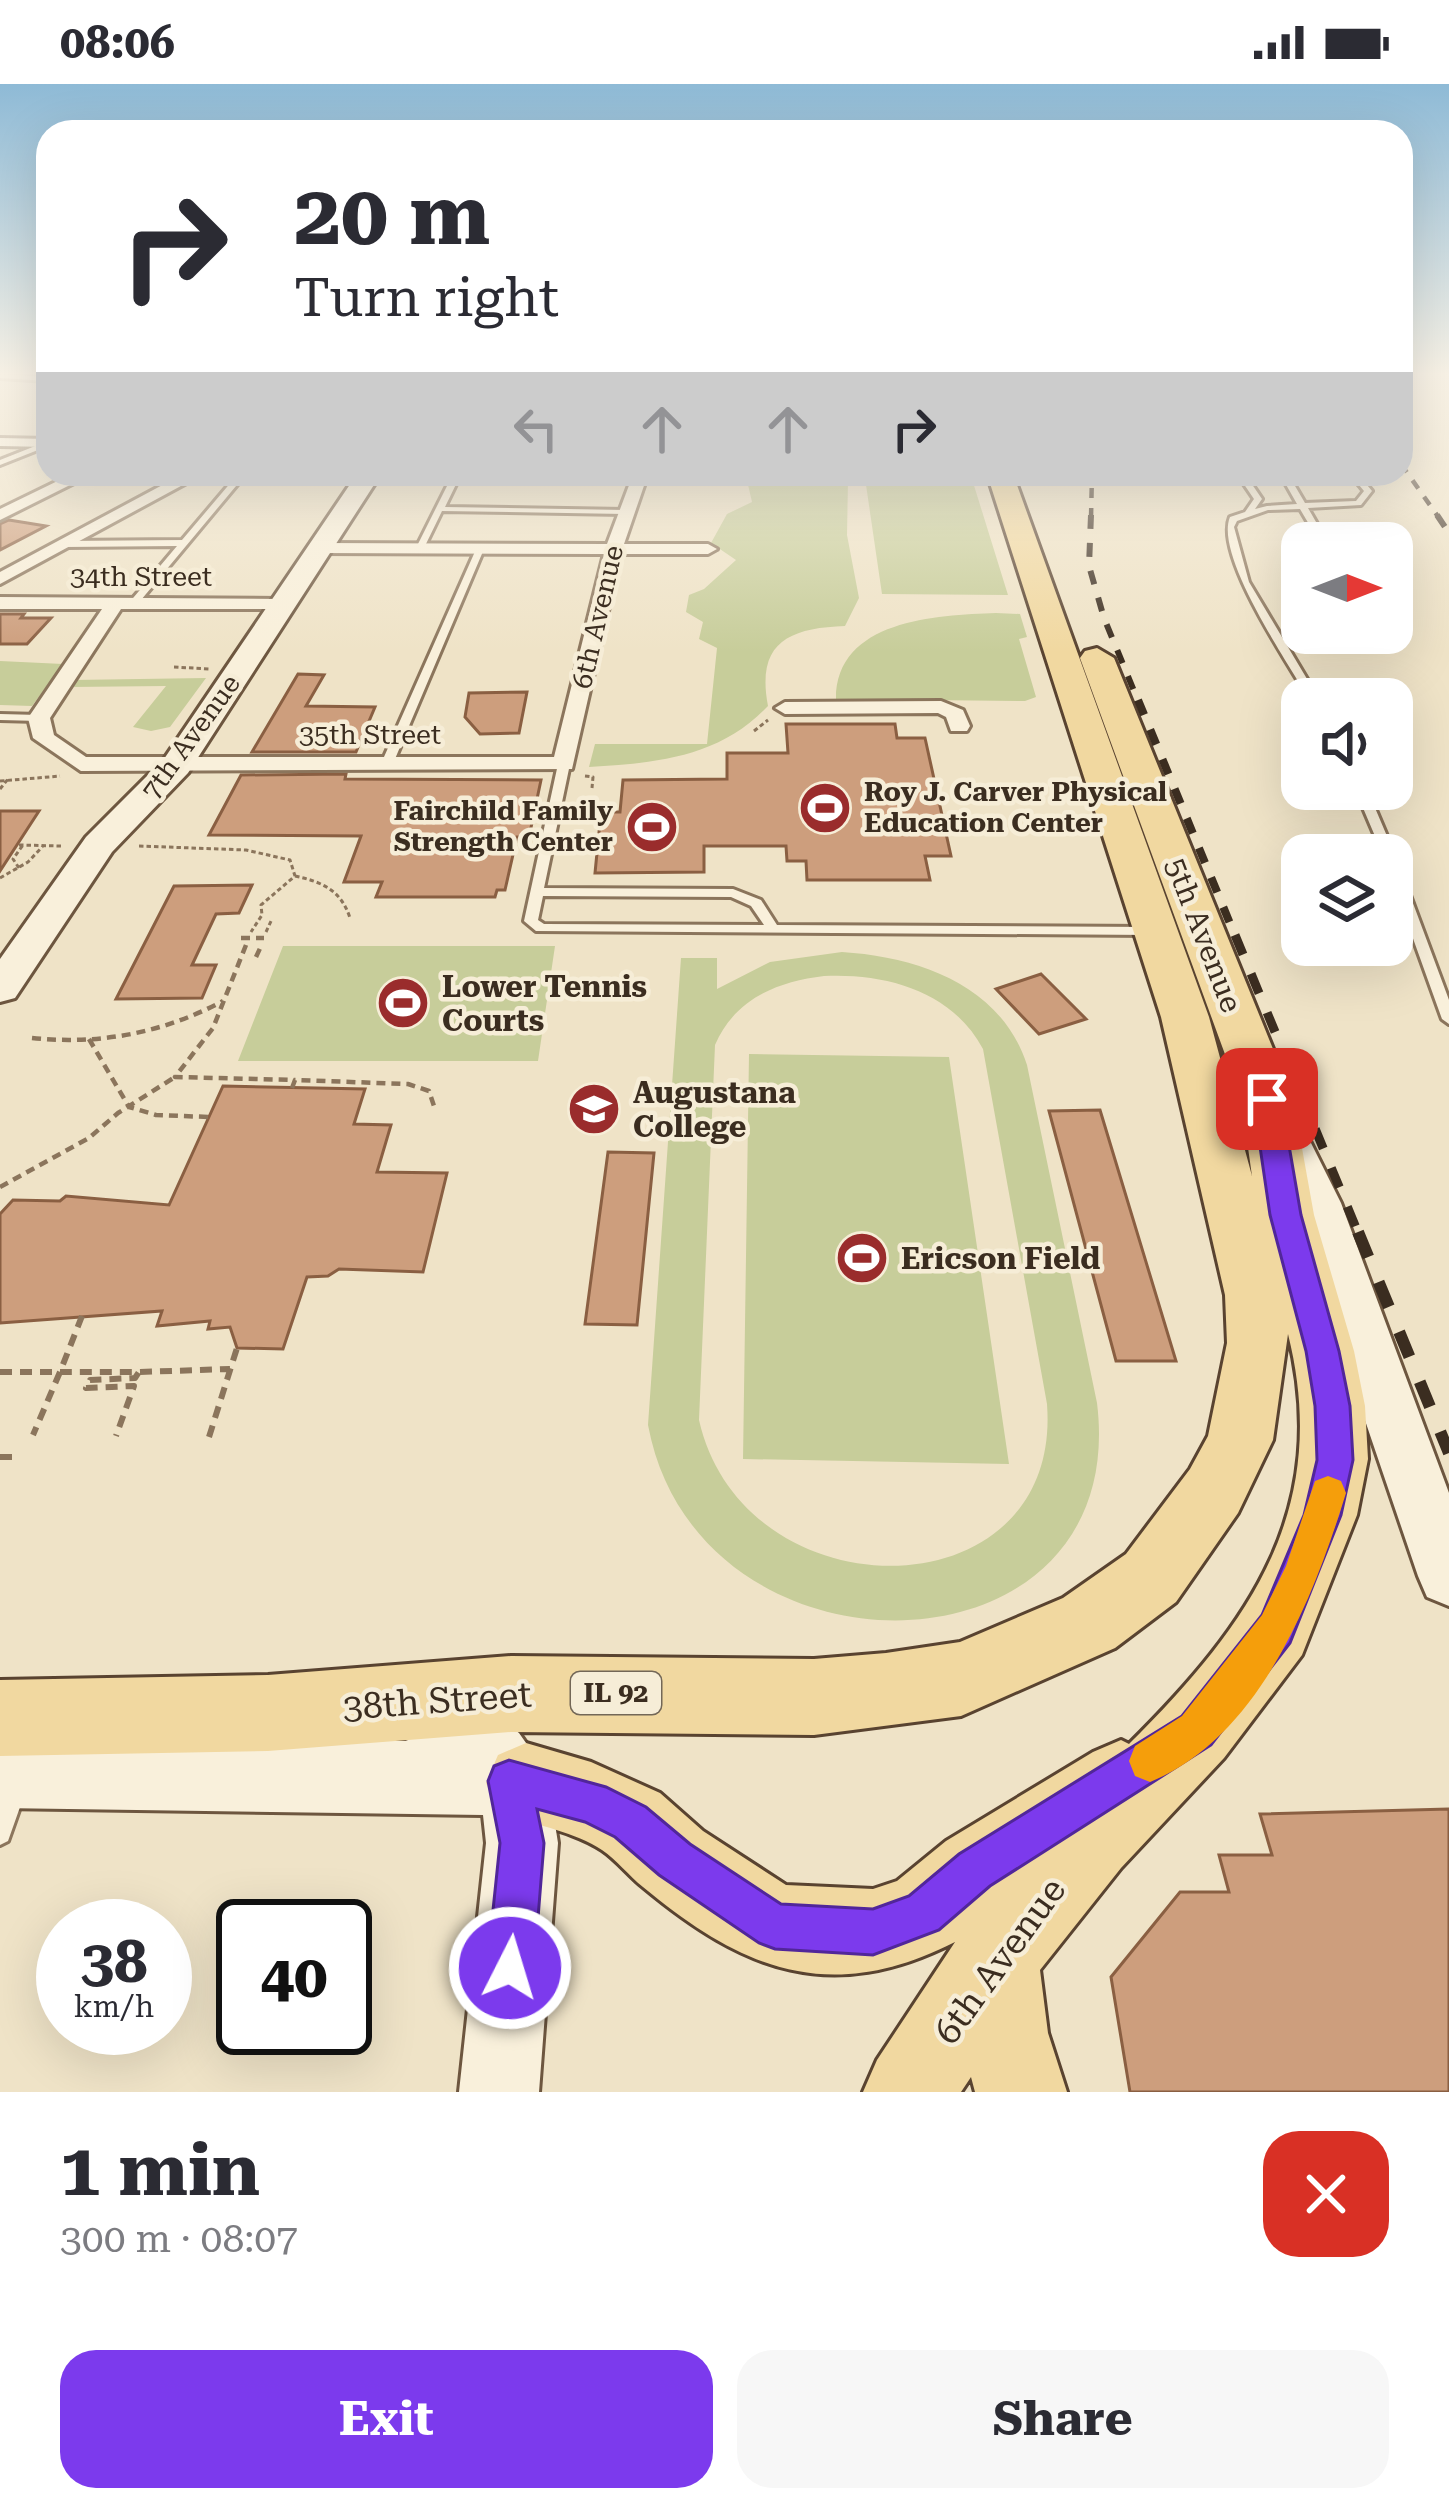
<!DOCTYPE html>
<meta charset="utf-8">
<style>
:root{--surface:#fff;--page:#f7f7f7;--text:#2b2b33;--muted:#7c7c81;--accent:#7c3aed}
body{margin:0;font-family:"Roboto Serif",serif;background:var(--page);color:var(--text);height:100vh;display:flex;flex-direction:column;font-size:45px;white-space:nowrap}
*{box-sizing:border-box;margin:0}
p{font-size:39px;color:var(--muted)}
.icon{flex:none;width:66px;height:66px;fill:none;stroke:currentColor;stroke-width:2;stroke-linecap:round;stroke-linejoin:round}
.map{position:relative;height:2008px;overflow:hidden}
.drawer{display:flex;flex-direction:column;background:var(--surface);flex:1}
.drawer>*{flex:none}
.top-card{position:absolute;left:36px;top:36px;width:1377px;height:366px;border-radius:36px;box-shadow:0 12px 48px #0002;background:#fff;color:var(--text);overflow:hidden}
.needle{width:78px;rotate:90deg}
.buttons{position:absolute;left:1281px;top:438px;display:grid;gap:24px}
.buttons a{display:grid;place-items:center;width:132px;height:132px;border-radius:24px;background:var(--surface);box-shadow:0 12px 48px #0002;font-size:60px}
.speed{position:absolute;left:36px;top:1815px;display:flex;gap:24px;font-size:60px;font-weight:700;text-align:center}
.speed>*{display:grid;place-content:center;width:156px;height:156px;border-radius:50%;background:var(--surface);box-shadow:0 12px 48px #0002;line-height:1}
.speed small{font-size:30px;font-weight:400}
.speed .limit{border:6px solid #111;border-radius:18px;background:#fff;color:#111}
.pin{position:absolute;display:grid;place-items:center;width:102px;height:102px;color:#fff;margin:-51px;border-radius:24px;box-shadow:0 6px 18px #0006}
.me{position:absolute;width:132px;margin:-66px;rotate:5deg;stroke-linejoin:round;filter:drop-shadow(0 0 9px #0008)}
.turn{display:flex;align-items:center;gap:42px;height:252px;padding:0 60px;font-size:54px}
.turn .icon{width:156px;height:156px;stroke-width:2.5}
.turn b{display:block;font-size:84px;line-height:102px}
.lanes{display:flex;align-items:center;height:114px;padding:0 60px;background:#0003;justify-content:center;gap:60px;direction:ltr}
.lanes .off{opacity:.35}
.round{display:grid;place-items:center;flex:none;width:126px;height:126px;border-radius:36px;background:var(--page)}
.summary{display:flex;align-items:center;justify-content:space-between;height:204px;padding:0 60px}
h1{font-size:72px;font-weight:700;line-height:90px}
.action{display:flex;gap:24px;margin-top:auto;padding:24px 60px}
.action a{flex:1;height:138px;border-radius:36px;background:var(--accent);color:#fff;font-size:48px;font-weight:700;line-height:138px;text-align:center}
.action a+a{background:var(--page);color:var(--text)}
.status{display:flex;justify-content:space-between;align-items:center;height:84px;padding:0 60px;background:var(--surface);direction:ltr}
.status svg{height:33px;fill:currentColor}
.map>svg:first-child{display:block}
.green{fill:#c7cd9a;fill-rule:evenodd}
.building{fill:#cd9e7d;stroke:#8a5f42;stroke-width:3}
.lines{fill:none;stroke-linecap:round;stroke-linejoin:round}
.lane-casing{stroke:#8b755c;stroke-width:6}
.street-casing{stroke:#8b755c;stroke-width:6}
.secondary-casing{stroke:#6d563f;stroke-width:6}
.primary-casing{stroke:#594330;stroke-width:6}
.path-far2{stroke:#8b755c;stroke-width:3;stroke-dasharray:4.5 3;stroke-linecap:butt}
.path-far1{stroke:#8b755c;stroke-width:4.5;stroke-dasharray:9 6;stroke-linecap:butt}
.path{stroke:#8b755c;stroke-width:6;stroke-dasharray:12 8;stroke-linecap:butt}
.lane{fill:#f9f0db;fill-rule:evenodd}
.street{fill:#f9f0db;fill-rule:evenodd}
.secondary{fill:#f9f0db;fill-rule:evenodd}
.primary{fill:#f1d8a0;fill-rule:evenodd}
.rail-far4{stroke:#3b2d20;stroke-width:4.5;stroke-dasharray:10 10;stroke-linecap:butt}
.rail-far3{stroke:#3b2d20;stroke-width:6;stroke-dasharray:14 14;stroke-linecap:butt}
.rail-far2{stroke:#3b2d20;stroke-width:8;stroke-dasharray:16 16;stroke-linecap:butt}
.rail-far1{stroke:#3b2d20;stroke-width:9;stroke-dasharray:21 21;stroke-linecap:butt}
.rail{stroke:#3b2d20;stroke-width:12;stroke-dasharray:27 27;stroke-linecap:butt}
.route{fill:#7c3aed;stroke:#51269a;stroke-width:3}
.slow{fill:#f59e0b}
.labels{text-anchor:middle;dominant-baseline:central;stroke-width:9;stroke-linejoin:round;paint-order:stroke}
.far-street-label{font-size:27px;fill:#3b2d20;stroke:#f6edd7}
.far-poi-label{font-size:27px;font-weight:bold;fill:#3b2d20;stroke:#f6edd7;text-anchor:start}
.shield{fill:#f6edd7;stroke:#736757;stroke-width:3}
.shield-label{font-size:27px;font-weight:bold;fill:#3b2d20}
.street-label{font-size:30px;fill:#3b2d20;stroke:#f6edd7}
.poi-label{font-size:30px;font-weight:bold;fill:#3b2d20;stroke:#f6edd7;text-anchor:start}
.near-street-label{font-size:36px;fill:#3b2d20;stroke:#f6edd7}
</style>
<div class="status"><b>08:06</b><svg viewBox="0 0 49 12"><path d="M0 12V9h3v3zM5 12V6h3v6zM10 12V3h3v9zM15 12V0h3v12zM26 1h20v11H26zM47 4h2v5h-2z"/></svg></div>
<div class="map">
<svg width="1449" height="2008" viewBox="0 0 1449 2008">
<rect width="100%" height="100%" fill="#efe3c7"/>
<path class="green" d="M 729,390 L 856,390 L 848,397 L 847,451 L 859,514 L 845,542 C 788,544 756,559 768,622 C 719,674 656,679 589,683 L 595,660 L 707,660 L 717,564 L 699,555 L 703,538 L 686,528 L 689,511 L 704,505 L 736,476 L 711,459 L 727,430 L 752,418 L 746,392 Z
M 865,394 L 972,395 L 1008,511 L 882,510 Z
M 996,529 L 1020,530 L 1027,553 L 1019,555 L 1036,613 L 1025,617 L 836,615 C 836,536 936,531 996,529 Z
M 0,577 L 63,580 L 32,622 L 0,621 Z
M 206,594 L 170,643 L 151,647 L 133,643 L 166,602 L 69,603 L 73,596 Z
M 283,862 L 555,862 L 538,977 L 238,977 Z
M 842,868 C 919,873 1001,901 1027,981 L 1097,1319 C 1132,1601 698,1609 648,1341 L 681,874 L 717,874 L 717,905 L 770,878 ZM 824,892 C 886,889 952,907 983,965 L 1047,1320 C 1063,1532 744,1534 699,1336 L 715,961 C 735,915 776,898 824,892 Z
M 749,970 L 949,973 L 1009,1380 L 743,1375 Z"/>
<path class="building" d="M 9,436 L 46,442 L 0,466 L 0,440 Z
M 0,530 L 24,530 L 21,534 L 51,534 L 27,560 L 0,560 Z
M 298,590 L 324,591 L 306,622 L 375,623 L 356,668 L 252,668 Z
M 527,608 L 519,649 L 480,650 L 465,633 L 469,609 Z
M 786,640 L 895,640 L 897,654 L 925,654 L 951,772 L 925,772 L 930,796 L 807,796 L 806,777 L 787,777 L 786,762 L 704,762 L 704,788 L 595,789 L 601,728 L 620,728 L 623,696 L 727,695 L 727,669 L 788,669 Z
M 346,690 L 345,695 L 541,696 L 529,753 L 517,753 L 505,806 L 497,806 L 495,813 L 376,813 L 382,798 L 344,798 L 361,752 L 209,751 L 241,691 Z
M 0,727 L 39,727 L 0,787 Z
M 252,801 L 239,829 L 216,830 L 192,881 L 216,881 L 202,914 L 116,915 L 174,802 Z
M 1041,890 L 1086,935 L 1039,950 L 996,905 Z
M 223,1002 L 365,1005 L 354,1040 L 391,1041 L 377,1088 L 447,1089 L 423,1188 L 339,1185 L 328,1192 L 307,1193 L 283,1265 L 237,1264 L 230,1243 L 208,1245 L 210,1237 L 157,1242 L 162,1227 L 0,1239 L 0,1130 L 13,1116 L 60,1117 L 66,1112 L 169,1121 Z
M 1100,1026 L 1176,1277 L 1116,1277 L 1049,1027 Z
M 608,1068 L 654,1069 L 637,1241 L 585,1240 Z
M 1449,1725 L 1449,2008 L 1130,2008 L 1111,1893 L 1180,1808 L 1229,1808 L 1219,1771 L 1272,1771 L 1260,1730 Z"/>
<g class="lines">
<g class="lane-casing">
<path id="lane" d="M 0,290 L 48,293 L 48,297 L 0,294 Z
M 48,357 L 48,362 L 0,381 L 0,376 Z
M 238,390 L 246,390 L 136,522 L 128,520 L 177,462 L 64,463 L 60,460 L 64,457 L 182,456 Z
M 453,390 L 461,390 L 445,423 L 625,426 L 629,428 L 625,430 L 442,427 L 424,464 L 417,466 L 416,464 Z
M 1237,390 L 1245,390 L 1262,415 L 1255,425 L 1267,422 L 1297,420 L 1280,390 L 1288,390 L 1305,419 L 1356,417 L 1364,407 L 1350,390 L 1358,390 L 1372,407 L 1361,421 L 1308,424 L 1327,457 L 1326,459 L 1320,459 L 1300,425 L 1268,426 L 1237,437 L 1234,443 L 1249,498 L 1319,615 L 1309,615 C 1288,579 1214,471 1230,433 L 1245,428 L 1254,415 Z
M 477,463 L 484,465 L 392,682 L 390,684 L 382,684 L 380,682 Z
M 0,630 L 39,631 L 44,634 L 39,637 L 0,636 Z
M 564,677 L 570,680 L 544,804 L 733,805 L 761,816 L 777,841 L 1151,843 L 1158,847 L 1151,851 L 536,847 L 524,837 L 558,680 ZM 543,812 L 731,813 L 751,822 L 764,841 L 544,840 L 538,836 Z
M 1355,705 L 1367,705 L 1395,771 L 1393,774 L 1392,771 L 1383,771 Z
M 1392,775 L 1398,779 L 1449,916 L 1449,940 L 1442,935 L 1392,796 Z
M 13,1697 L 21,1701 L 25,1709 L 8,1757 L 0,1761 L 0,1713 L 5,1701 Z"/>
</g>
<g class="street-casing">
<path id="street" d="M 0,354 L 48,355 L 48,363 L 0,362 Z
M 72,390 L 92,390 L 0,436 L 0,425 Z
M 183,390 L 203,390 L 0,500 L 0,488 Z
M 488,390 L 648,390 L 624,460 L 708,460 L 717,465 L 708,470 L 621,470 L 572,685 L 81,687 L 33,654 L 28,634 L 102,525 L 0,525 L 0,513 L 281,515 L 288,517 L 288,525 L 121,525 L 50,634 L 54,651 L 86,673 L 554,673 L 604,470 L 319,469 L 310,464 L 319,459 L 607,460 L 631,396 L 496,395 Z
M 941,617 L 963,626 L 970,642 L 967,647 L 951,647 L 946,633 L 938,629 L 785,630 L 775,624 L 785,618 Z"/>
</g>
<g class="secondary-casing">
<path id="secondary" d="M 357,390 L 381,390 L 188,689 L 112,768 L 15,914 L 0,918 L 0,875 L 86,753 L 164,675 Z
M 1284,1034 L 1301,1039 L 1341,1119 L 1449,1409 L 1449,1522 L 1427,1513 L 1418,1492 L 1291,1119 L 1261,1051 L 1267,1039 Z
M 417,1593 L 487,1624 L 519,1649 L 531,1666 L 551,1674 L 561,1699 L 552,1721 L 558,1759 L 539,2008 L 459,2008 L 486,1759 L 483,1731 L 0,1724 L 0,1654 L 408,1657 L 393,1651 L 383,1627 L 393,1603 Z"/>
</g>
<g class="primary-casing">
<path id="primary" d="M 987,390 L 1013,390 L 1209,933 L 1252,1092 L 1241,1014 L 1080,574 L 1085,567 L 1097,564 L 1114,574 L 1293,1014 L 1314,1131 L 1354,1267 L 1365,1322 L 1368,1375 L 1357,1431 L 1302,1571 L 1224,1674 L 1121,1784 L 1040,1886 L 1048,1949 L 1067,2008 L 975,2008 L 971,1993 L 961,2008 L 863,2008 L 877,1976 L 955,1858 C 831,1921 744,1887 643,1803 C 629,1792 617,1776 602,1766 C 572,1746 531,1741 498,1727 L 486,1699 L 498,1671 L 526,1659 L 591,1678 L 660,1709 L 703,1747 L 786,1801 L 873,1805 L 897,1797 L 946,1757 L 1093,1668 L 1121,1656 L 1129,1660 C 1249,1541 1332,1426 1288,1250 L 1273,1356 L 1238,1429 L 1176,1518 L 1115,1564 L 961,1632 L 814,1651 L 511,1648 L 268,1667 L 0,1672 L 0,1596 L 268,1591 L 511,1572 L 814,1575 L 886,1569 L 960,1558 L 1063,1514 L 1126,1470 L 1190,1385 L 1208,1352 L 1227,1259 L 1225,1211 L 1161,933 Z"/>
</g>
<path class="path-far2" d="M 174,583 L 210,585
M 754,647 L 768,636
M 585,692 L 593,693 L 592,704
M 0,697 L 60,692
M 0,705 L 8,695
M 19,761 L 61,762
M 139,762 L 246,766 L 290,776 L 295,792 L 261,821 L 262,831 L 251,848
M 19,784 L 13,775 L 23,761
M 295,792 C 322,798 341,806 350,834
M 0,794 L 28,778 L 43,762
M 266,848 L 272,835"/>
<path class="path-far1" d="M 241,854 L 264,854
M 246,861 L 213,944 L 175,993 L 295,996
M 256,873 L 262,860
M 32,954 C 100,961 163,949 223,917
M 89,955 L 129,1023 L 156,1031 L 209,1033
M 292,1004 L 295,996 L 408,1000 L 429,1007 L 434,1022
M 0,1103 L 89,1054 L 118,1029 L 175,993"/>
<path class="path" d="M 82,1232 L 60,1288 L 139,1288 L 135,1294 L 90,1296 L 86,1304 L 134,1302 L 116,1352
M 0,1288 L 60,1288 L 33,1351
M 140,1288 L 230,1285
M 209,1353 L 237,1264
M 0,1373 L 15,1373"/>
<use href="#lane" class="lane"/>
<use href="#street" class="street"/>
<use href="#secondary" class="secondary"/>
<use href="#primary" class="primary"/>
<path class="rail-far4" d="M 1401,380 L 1439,434
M 1091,434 L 1092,390"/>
<path class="rail-far3" d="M 1091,431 L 1089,482 L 1104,534 L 1139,619
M 1437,431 L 1449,449"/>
<path class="rail-far2" d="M 1138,616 L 1236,854"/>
<path class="rail-far1" d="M 1235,851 L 1359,1151"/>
<path class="rail" d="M 1358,1148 L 1449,1369"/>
</g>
<linearGradient id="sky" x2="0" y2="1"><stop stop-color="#8ebad6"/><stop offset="0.51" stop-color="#f8f2e6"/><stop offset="1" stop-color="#f8f2e6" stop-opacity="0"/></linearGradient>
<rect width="1449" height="568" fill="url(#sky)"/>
<path class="route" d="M 1267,1005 L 1281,1015 L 1301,1131 L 1339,1267 L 1350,1322 L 1353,1376 L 1341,1431 L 1290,1559 L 1211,1661 L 990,1802 L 939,1846 L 873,1871 L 775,1865 L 759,1859 L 659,1791 L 615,1753 L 585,1738 L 537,1725 L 544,1759 L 534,1884 L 527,1900 L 510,1907 L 494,1900 L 487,1884 L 500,1759 L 488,1697 L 494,1682 L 509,1676 L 606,1703 L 646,1723 L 690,1760 L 781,1820 L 873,1825 L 909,1812 L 959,1770 L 1182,1632 L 1262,1531 L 1304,1431 L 1317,1376 L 1315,1322 L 1306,1267 L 1270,1131 L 1253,1015 Z"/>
<path class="slow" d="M 1328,1392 L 1341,1397 L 1346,1409 C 1314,1513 1260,1653 1150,1698 L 1135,1692 L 1129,1677 L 1135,1662 L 1182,1632 L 1262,1531 L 1286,1482 L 1315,1397 Z"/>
<defs>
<g id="stadium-disc" transform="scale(2.7)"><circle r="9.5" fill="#9a2c2c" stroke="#f6edd7"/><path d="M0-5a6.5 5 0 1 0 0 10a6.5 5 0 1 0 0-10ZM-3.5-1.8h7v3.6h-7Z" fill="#fff"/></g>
<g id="university-disc" transform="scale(2.7)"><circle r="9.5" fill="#9a2c2c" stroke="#f6edd7"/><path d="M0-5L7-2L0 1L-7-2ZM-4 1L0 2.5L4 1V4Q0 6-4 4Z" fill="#fff"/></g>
</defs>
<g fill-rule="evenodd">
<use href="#stadium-disc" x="825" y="724"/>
<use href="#stadium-disc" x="652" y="743"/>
<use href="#stadium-disc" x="403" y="919"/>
<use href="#university-disc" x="594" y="1025"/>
<use href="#stadium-disc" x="862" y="1174"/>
</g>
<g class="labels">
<g class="far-street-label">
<text x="141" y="493">34th Street</text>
<text transform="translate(598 533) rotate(-77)">6th Avenue</text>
<text x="370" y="651">35th Street</text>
<text transform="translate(191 653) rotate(-54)">7th Avenue</text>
</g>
<g class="far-poi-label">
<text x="864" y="708">Roy J. Carver Physical<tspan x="864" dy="31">Education Center</tspan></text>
<text x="613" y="727" text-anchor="end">Fairchild Family<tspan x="613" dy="31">Strength Center</tspan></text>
</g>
<rect class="shield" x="571" y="1588" width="90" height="42" rx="9"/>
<g class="shield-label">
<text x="616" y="1609">IL 92</text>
</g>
<g class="street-label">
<text transform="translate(1204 851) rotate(69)">5th Avenue</text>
</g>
<g class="poi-label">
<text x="442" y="902">Lower Tennis<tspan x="442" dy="34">Courts</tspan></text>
<text x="633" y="1008">Augustana<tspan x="633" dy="34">College</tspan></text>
<text x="901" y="1174">Ericson Field</text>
</g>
<g class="near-street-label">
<text transform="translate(437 1617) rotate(-4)">38th Street</text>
<text transform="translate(1000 1877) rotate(-54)">6th Avenue</text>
</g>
</g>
</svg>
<div class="buttons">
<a><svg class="needle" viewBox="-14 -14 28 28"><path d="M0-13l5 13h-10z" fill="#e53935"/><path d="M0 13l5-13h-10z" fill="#7c7c81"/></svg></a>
<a><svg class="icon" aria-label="sound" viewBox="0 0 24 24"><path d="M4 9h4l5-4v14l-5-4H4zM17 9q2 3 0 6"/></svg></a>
<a><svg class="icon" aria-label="layers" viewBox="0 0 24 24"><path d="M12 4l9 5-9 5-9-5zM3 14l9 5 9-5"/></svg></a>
</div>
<div class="speed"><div>38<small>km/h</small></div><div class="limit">40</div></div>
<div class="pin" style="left:1267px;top:1015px;background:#d93025"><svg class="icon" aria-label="arrive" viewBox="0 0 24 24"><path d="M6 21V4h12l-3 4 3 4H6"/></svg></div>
<svg class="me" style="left:510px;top:1884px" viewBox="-20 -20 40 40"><circle r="17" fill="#7c3aed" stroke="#fff" stroke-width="3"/><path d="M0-11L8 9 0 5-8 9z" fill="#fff"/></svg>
<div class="top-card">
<div class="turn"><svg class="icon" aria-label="right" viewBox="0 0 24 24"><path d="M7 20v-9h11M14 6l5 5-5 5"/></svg><div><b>20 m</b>Turn right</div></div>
<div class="lanes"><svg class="icon off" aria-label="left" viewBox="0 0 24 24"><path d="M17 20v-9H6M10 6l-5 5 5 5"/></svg><svg class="icon off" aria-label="ahead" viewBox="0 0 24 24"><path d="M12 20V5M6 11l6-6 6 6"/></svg><svg class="icon off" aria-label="ahead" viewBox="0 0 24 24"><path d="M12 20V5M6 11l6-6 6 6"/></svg><svg class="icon" aria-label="right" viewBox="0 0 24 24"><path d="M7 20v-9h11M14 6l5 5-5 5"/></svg></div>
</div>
</div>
<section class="drawer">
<div class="summary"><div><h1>1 min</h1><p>300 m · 08:07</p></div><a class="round" style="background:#d93025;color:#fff"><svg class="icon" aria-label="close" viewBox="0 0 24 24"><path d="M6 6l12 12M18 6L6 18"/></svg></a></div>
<div class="action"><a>Exit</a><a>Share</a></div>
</section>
